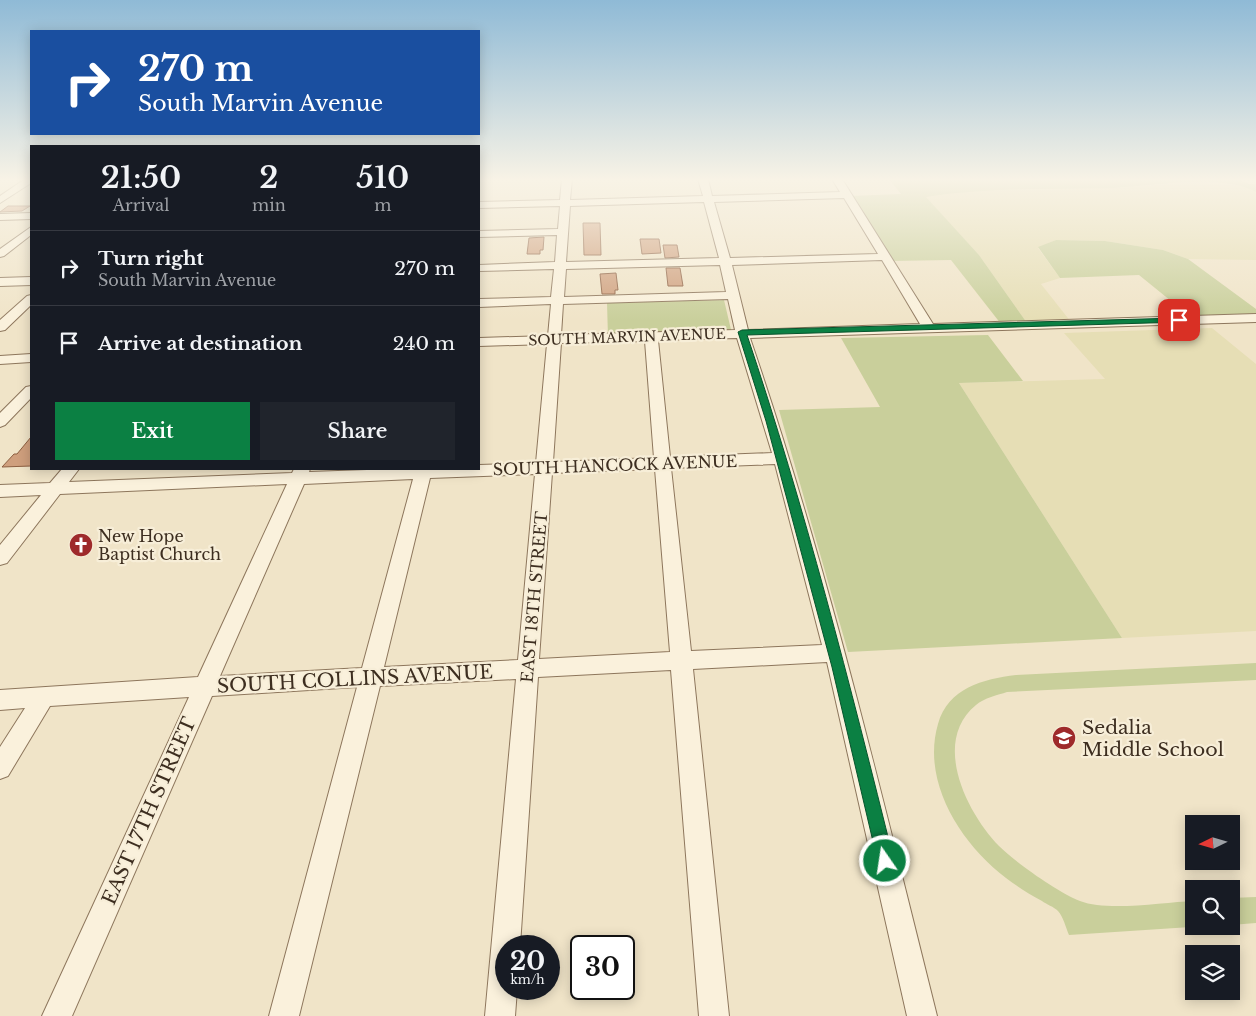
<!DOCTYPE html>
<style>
:root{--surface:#171b24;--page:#20242c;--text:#f1f3f6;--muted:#9ea1a6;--line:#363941;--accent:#0b8043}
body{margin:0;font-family:"Libre Baskerville",serif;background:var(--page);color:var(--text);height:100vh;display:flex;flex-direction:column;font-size:19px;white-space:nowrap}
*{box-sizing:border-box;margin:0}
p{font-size:16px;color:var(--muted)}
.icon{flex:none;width:28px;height:28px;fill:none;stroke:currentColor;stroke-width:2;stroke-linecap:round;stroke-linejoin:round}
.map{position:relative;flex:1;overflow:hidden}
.details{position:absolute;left:30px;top:145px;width:450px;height:325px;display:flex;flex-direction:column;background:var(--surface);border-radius:0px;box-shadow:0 2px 12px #0003}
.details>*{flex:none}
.banner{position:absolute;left:30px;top:30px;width:450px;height:105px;border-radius:0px;box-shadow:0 2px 12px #0003;background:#1a4fa0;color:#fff;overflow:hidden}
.needle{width:32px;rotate:265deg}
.controls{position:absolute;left:1185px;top:815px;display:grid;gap:10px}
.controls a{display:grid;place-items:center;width:55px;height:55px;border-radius:0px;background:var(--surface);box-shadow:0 2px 12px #0003;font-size:25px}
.speed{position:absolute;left:495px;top:935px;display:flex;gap:10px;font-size:25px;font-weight:700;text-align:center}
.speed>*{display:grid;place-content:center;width:65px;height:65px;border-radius:50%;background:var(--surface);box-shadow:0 2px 12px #0003;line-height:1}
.speed small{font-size:12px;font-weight:400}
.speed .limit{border:2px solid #111;border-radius:8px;background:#fff;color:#111}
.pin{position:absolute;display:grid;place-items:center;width:42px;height:42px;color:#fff;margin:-21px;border-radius:10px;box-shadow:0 2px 8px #0006}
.me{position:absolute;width:55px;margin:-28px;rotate:347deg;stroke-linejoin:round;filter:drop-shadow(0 0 4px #0008)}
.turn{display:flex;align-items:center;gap:18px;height:105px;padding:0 25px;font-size:22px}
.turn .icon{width:65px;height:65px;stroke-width:2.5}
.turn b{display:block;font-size:35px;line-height:42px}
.eta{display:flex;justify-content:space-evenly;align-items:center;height:85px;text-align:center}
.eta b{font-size:30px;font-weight:600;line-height:35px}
.primary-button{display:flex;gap:10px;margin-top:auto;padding:10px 25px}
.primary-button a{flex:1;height:58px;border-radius:0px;background:var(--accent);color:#fff;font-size:20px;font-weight:600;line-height:58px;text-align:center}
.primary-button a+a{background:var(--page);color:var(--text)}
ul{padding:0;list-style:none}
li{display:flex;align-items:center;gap:15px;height:75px;padding:0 25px;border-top:1px solid var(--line)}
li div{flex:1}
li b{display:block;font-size:19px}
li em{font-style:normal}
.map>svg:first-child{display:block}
.farmland{fill:#e6deb5}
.green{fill:#c9cf9b}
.building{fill:#cf9f7d;stroke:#8d5f41}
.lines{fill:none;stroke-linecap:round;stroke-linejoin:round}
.minor-casing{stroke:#8d765c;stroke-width:2}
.minor{fill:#faf1dc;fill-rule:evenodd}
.route{fill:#0b8043;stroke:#07532c}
.labels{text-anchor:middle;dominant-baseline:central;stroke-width:4.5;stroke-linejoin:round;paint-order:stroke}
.far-street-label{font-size:14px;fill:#3d2e20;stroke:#f7eed8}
.street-label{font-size:16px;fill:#3d2e20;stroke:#f7eed8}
.poi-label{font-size:16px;fill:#3d2e20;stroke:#f7eed8;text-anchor:start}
.near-street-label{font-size:19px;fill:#3d2e20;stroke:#f7eed8}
.near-poi-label{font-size:19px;fill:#3d2e20;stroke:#f7eed8;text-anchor:start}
</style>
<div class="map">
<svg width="1256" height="1016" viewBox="0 0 1256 1016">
<rect width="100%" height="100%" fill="#f0e4c8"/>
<path class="farmland" d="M 1191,183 L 1245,186 L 1256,192 L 1256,260 L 1188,259 L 1163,250 L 1105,241 L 1056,240 L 1038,248 L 1060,278 L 1041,284 L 1071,322 L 1027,323 L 979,255 L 925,197 L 960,191 L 1113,188 Z
M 1212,328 L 1256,364 L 1256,631 L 1122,638 L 959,383 L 1105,379 L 1064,333 Z"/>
<path class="green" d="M 889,179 L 1239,179 L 1249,184 L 1256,184 L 1256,192 C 1222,173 1152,186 1113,188 C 1050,190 987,187 926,197 L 979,255 L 1027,323 L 1001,324 L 951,260 L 889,261 L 850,196 L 901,194 Z
M 1056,240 L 1105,241 L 1163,250 L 1188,259 L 1256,309 L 1256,317 L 1192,318 L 1139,275 L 1060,278 L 1038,247 Z
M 724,300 L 732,334 L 608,337 L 607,303 Z
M 988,335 L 1023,381 L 959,383 L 1122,638 L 848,652 L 779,410 L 880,407 L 841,338 Z
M 1256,663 L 1256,680 L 1007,692 C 998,695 984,698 976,705 C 931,742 967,813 999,846 C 1015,862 1059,893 1080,901 C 1108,912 1164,902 1194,901 L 1194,926 L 1206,926 L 1069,935 C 1066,928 1063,916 1058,911 C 1054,907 1046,904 1042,901 C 1029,894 1018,887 1006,878 C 961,844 921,782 938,724 C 948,688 983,679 1016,675 Z
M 1256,897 L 1256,923 L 1231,925 L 1231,898 Z"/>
<path class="building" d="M 8,206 L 30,206 L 22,211 L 0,212 Z
M 583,223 L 600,223 L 601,255 L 584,255 Z
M 544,237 L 543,250 L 540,250 L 540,254 L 527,254 L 529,238 Z
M 640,239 L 659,239 L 661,253 L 642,254 Z
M 663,245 L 677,245 L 679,257 L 665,258 Z
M 666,268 L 680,268 L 683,286 L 668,286 Z
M 616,273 L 618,290 L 615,290 L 615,294 L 602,294 L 600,274 Z
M 31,437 L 31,466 L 2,467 L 14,454 L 17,454 Z"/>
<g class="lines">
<g class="minor-casing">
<path id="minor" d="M 25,179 L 31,179 L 31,183 L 0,203 L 0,196 Z
M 562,179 L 572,179 L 570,200 L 703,196 L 698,179 L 708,179 L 712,196 L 840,192 L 832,179 L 842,179 L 933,324 L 1256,314 L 1256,322 L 750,338 C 826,560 880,788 937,1016 L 907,1016 L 827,662 L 693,669 L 729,1016 L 699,1016 L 671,670 L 538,677 L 520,946 L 506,946 L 506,989 L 517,989 L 515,1016 L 485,1016 L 516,679 L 380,686 L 299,1016 L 269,1016 L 357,687 L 212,696 L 72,1016 L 42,1016 L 189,697 L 50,706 L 8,776 L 0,779 L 0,747 L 25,708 L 0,710 L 0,690 L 198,677 L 287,484 L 60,494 L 7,563 L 0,565 L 0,545 L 41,495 L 0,497 L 0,485 L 50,483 L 62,469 L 79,469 L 69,482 L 292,473 L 294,469 L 310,469 L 309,472 L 396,469 L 479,469 L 479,465 L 536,463 L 547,344 L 479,346 L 479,338 L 548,336 L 551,304 L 479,307 L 479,299 L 551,297 L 554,269 L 479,271 L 479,265 L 555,262 L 557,235 L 479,237 L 479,231 L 558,229 L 560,206 L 479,208 L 479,202 L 560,200 ZM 844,198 L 878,254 L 730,258 L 714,202 ZM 704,202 L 719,258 L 566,262 L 570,206 ZM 882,260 L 920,324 L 748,330 L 732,265 ZM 720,265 L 726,292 L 564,297 L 566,269 ZM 728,299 L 735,330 L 561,335 L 563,304 ZM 737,338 L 772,453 L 670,457 L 658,340 ZM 645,341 L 654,458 L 553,462 L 561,343 ZM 775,464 L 822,645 L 691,651 L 671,468 ZM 655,469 L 670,652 L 539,659 L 552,473 ZM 535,474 L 518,660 L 384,667 L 430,478 ZM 413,479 L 362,668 L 220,676 L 304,484 Z
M 31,213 L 31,219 L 0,220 L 0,214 Z
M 31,227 L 31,235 L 4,256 L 0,257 L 0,249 Z
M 31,277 L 31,285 L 0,286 L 0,278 Z
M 31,295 L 31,305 L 5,330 L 0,331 L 0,320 L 27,296 Z
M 31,354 L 31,362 L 0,364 L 0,356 Z
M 31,386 L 31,398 L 5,425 L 0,427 L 0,413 L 26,387 Z"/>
</g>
<use href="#minor" class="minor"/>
</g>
<linearGradient id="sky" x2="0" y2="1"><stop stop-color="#8fbad6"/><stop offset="0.56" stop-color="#f8f3e6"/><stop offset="1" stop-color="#f8f3e6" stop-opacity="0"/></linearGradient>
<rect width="1256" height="321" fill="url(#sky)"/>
<path class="route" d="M 1179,318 L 1183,320 L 1182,322 L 747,335 C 805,508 850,684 894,861 L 891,867 L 885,869 L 879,867 L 832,667 L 766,421 L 738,332 L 742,330 Z"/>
<defs>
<g id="church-disc" transform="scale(1.25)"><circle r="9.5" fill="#9e2a2b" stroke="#f7eed8"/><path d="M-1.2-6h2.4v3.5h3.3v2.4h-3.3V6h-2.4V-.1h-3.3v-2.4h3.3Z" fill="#fff"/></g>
<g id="school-disc" transform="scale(1.25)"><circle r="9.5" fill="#9e2a2b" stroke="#f7eed8"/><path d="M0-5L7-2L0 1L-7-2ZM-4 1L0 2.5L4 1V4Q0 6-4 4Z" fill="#fff"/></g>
</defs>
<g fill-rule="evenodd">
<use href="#church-disc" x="81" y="545"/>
<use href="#school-disc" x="1064" y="738"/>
</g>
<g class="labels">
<g class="far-street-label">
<text transform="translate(627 337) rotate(-2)">SOUTH MARVIN AVENUE</text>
</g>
<g class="street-label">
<text transform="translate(615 465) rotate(-2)">SOUTH HANCOCK AVENUE</text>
<text transform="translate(534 597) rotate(-85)">EAST 18TH STREET</text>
</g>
<g class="poi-label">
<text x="98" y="536">New Hope<tspan x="98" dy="18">Baptist Church</tspan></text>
</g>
<g class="near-street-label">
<text transform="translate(355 679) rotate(-3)">SOUTH COLLINS AVENUE</text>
<text transform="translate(149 811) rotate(-66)">EAST 17TH STREET</text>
</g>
<g class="near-poi-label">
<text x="1082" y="727">Sedalia<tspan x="1082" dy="22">Middle School</tspan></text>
</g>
</g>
</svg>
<div class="controls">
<a><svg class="needle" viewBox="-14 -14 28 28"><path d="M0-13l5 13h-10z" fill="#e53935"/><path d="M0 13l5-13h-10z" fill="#9ea1a6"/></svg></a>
<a><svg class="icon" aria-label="search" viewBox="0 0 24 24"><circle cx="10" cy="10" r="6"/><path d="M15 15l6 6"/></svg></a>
<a><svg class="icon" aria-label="layers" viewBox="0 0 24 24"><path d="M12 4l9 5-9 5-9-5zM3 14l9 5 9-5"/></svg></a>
</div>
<div class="speed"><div>20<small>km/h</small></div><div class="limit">30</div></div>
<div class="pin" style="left:1179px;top:320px;background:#d93025"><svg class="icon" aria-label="arrive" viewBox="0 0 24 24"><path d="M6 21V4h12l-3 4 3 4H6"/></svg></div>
<svg class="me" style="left:885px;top:861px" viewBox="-20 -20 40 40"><circle r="17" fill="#0b8043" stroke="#fff" stroke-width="3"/><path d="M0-11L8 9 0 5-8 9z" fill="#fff"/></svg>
<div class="banner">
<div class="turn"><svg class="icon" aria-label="right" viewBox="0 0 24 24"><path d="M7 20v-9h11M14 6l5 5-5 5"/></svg><div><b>270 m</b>South Marvin Avenue</div></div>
</div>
<section class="details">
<div class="eta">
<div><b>21:50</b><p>Arrival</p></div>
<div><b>2</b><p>min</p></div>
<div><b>510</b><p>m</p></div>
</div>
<ul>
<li><svg class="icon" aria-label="right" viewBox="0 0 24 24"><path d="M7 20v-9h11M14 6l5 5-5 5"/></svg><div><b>Turn right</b><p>South Marvin Avenue</p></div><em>270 m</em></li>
<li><svg class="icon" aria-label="arrive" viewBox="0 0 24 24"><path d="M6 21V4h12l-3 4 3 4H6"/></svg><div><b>Arrive at destination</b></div><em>240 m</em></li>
</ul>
<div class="primary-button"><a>Exit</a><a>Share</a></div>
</section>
</div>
